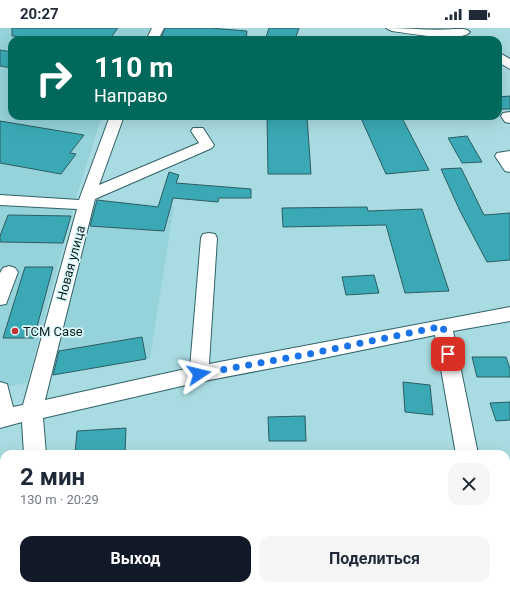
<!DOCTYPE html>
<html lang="ru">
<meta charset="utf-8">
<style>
:root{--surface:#fff;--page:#f6f6f7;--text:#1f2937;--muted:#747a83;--accent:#111827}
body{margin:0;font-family:Roboto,sans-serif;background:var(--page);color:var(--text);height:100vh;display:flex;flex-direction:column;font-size:15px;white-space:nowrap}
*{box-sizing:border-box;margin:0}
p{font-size:13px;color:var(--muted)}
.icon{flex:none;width:22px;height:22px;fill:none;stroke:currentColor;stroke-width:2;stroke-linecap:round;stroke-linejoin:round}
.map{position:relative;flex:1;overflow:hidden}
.side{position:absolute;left:0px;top:422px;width:510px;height:140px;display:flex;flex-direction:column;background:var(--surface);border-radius:12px 12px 0 0;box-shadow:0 4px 16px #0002}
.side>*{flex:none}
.banner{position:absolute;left:8px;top:8px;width:494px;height:84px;border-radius:12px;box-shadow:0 4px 16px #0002;background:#00695c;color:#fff;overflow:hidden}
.pin{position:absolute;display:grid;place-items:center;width:34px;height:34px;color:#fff;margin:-17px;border-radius:8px;box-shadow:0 2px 6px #0006}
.me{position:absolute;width:44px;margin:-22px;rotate:80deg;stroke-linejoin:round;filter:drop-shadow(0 0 3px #0008)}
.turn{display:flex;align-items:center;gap:14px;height:84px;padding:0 20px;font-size:18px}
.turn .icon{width:52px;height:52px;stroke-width:2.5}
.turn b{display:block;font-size:28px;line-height:34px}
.round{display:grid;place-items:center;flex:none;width:42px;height:42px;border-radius:12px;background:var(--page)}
.head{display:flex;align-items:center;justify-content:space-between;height:68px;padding:0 20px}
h1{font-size:24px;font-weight:700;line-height:30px}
.cta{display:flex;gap:8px;margin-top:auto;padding:8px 20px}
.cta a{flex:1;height:46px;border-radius:12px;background:var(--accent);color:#fff;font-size:16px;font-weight:700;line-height:46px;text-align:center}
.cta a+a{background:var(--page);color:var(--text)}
.status{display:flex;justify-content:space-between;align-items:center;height:28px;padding:0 20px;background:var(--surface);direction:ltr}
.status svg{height:11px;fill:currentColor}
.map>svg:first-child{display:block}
.built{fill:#95d2d9}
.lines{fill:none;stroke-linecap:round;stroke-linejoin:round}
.stream{stroke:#425b86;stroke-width:5.5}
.building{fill:#3aa9b5;stroke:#2c5d62}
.minor-casing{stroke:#316167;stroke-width:2}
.minor{fill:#fff;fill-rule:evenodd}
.route{stroke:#1a73e8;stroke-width:7;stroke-dasharray:0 12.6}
.poi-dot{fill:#c03133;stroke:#dff8fa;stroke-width:1.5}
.labels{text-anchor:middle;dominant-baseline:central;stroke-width:3.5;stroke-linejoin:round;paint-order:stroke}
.street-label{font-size:13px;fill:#0d2123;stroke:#dff8fa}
.poi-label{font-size:13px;fill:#0d2123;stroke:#dff8fa;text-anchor:start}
</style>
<div class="status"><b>20:27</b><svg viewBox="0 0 49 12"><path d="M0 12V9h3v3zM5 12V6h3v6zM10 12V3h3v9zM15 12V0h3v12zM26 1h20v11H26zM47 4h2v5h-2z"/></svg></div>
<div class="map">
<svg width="510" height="562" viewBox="0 0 510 562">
<rect width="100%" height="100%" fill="#a9dce2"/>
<path class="built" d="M 0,0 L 150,0 L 143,12 L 12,12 L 12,88 L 102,88 L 76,170 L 27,355 L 0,360 Z
M 97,172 L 174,178 L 150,330 L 49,348 L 87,197 Z
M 4,528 L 4,558 L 162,558 L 169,562 L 0,562 L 0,529 Z"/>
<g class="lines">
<path class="stream" d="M 0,515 L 4,515
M 216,558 L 228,562"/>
</g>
<path class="building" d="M 12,0 L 118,0 L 109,12 L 45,12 L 12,8 Z
M 165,0 L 210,0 L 247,3 L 246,12 L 187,12 L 161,10 Z
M 269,0 L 299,0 L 295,12 L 265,12 Z
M 0,22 L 12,24 L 12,40 L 0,38 Z
M 510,68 L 510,81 L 498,81 L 498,69 Z
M 267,88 L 307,88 L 311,146 L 268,146 Z
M 360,88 L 401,88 L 429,142 L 386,146 Z
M 0,93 L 84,107 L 70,125 L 76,126 L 61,146 L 0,135 Z
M 467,108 L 482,134 L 462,135 L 448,110 Z
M 461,140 L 484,187 L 510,185 L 510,232 L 487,234 L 460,183 L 441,141 Z
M 169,144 L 179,147 L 176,155 L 251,161 L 251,170 L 219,170 L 218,174 L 173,170 L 164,203 L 90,198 L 97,172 L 158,179 Z
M 367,179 L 368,183 L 422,181 L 449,263 L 405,265 L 386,197 L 283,199 L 282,180 Z
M 8,187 L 71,188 L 63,215 L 0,214 L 0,208 Z
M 25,239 L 53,239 L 34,310 L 3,310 Z
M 374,247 L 379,265 L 346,267 L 342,249 Z
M 142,309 L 146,331 L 53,347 L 59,323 Z
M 472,329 L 506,329 L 510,341 L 510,349 L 477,349 Z
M 403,354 L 430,357 L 433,387 L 405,384 Z
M 510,374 L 510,392 L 496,393 L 490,375 Z
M 305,388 L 306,413 L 269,413 L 268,389 Z
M 126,400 L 125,426 L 75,426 L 77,403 Z"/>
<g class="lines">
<g class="minor-casing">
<path id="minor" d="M 152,0 L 164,0 L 158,12 L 146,12 Z
M 386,0 C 410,0 432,3 455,1 C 461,1 466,0 470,4 C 461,15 406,5 392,3 Z
M 498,24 L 510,31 L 510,41 L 498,34 Z
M 510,84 L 510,95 L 505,94 L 501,88 L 503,85 Z
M 110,88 L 124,88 L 99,157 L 199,115 L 191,103 L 193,100 L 203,100 L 214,117 L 212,120 L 95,171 L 45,372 L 190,340 L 201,210 L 203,206 L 209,205 L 215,206 L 217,210 L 209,336 L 510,279 L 510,293 L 453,303 L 478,426 L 456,426 L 435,307 L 309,333 L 199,354 L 43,390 L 46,426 L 24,426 L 22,394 L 0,400 L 0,354 L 7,356 L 13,379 L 23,377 L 77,181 L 0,177 L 0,167 L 79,172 Z
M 510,123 L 510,144 L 505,143 L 495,128 L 497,125 Z
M 9,238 L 15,240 L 18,244 L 6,276 L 0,277 L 0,245 L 3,240 Z
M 34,558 L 58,558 L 59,562 L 35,562 Z"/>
</g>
<use href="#minor" class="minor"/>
</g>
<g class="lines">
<path class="route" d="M 199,346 L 309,326 L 443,298 L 448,326"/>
</g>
<circle class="poi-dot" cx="15" cy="303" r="4"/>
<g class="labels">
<g class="street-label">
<text transform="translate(71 235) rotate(-75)">Новая улица</text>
</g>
<g class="poi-label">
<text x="23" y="303">ТСМ Case</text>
</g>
</g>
</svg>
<div class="pin" style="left:448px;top:326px;background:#d93025"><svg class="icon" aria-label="arrive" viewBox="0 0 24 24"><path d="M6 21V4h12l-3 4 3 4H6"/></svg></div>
<svg class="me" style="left:199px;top:346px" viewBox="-20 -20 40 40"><path d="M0-17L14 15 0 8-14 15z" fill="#1a73e8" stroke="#fff" stroke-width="4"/></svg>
<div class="banner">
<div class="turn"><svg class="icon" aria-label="right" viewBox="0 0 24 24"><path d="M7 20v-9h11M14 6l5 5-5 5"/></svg><div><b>110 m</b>Направо</div></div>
</div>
<section class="side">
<div class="head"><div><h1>2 мин</h1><p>130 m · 20:29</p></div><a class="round"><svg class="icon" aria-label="close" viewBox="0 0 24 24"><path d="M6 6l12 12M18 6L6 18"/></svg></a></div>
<div class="cta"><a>Выход</a><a>Поделиться</a></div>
</section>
</div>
